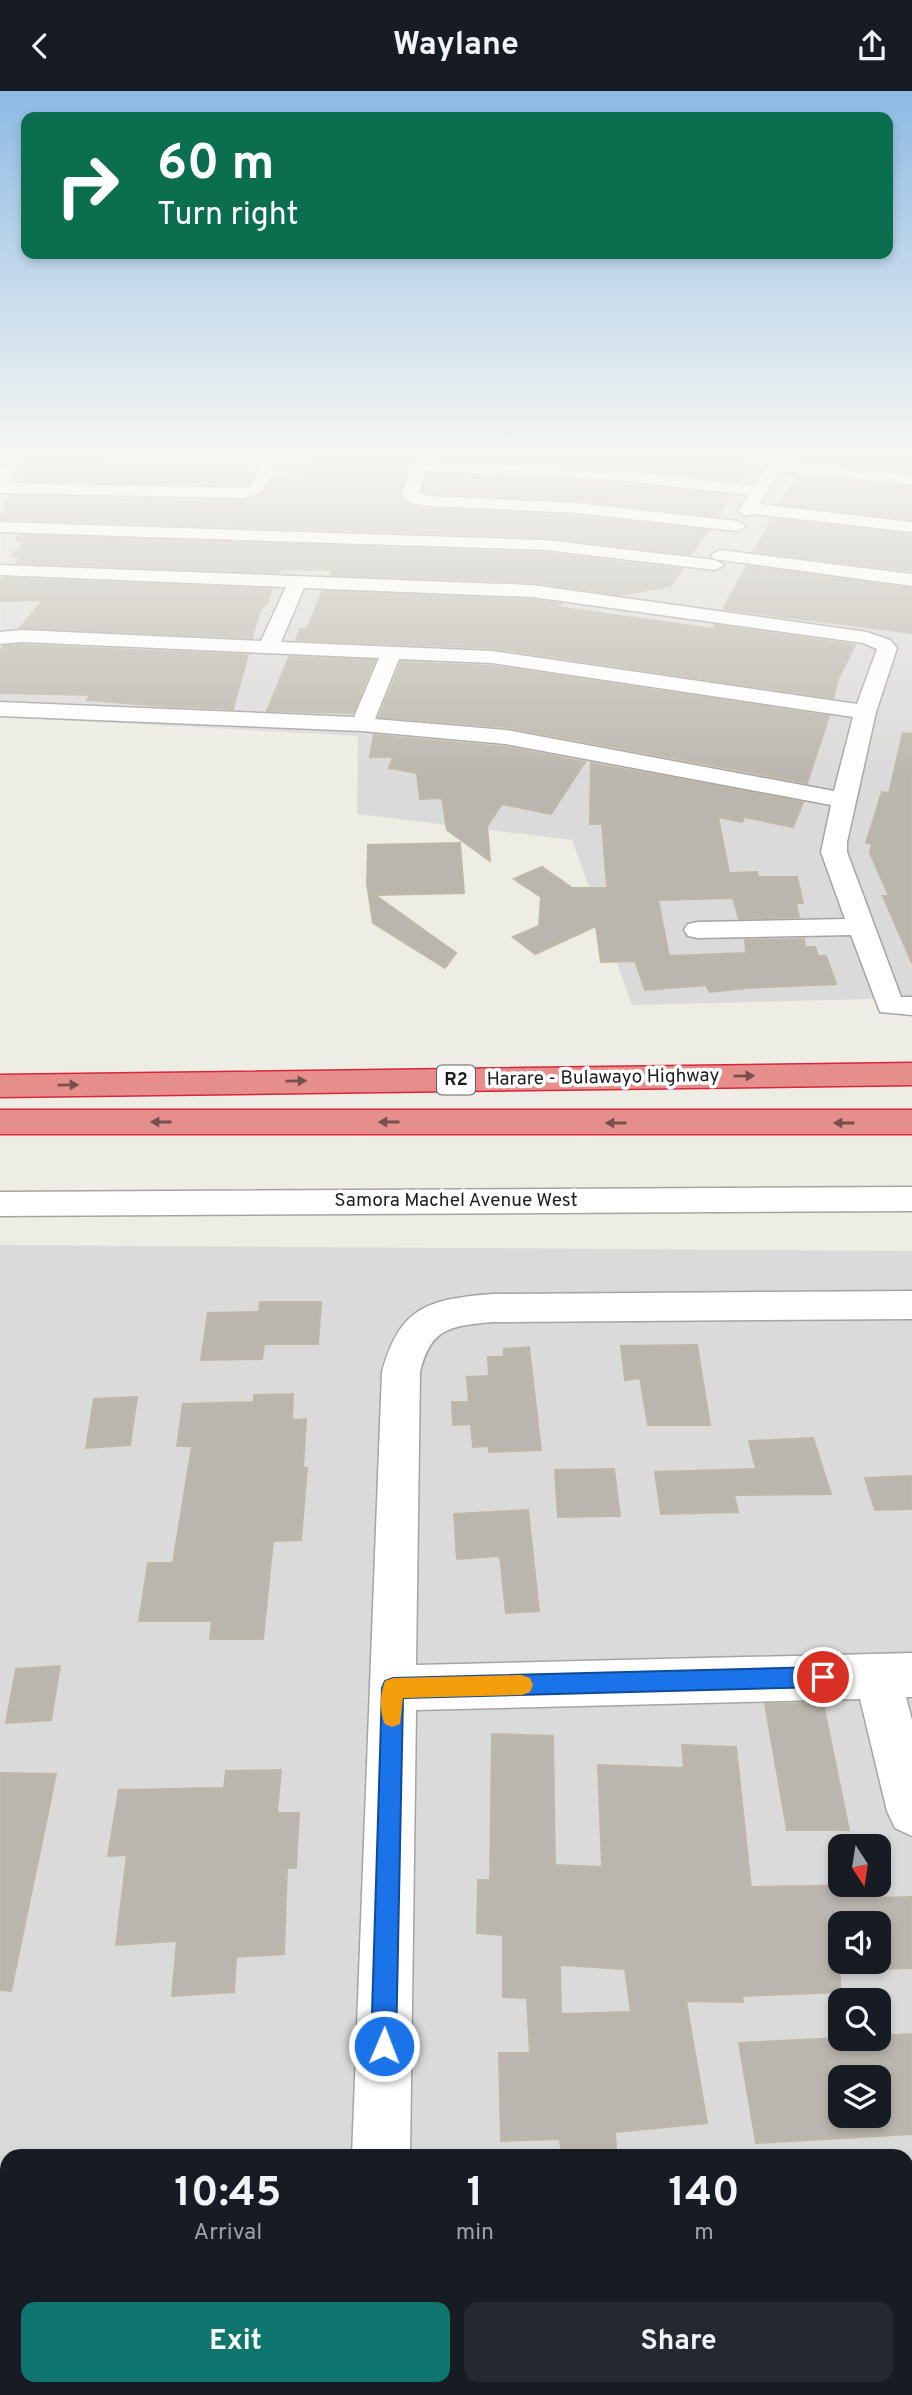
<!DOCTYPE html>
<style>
:root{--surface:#171b24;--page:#242831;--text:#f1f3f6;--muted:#9ea1a6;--accent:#0f766e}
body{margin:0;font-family:Overpass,sans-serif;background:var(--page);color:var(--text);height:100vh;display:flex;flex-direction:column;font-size:26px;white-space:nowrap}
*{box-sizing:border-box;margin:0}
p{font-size:23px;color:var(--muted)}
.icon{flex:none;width:38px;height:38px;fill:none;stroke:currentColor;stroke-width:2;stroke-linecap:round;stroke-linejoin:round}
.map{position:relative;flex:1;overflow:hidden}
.side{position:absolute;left:0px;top:2058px;width:914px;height:247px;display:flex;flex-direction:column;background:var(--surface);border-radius:21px 21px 0 0;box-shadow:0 4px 10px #0003}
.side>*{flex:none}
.hud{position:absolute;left:21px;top:21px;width:872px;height:147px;border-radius:14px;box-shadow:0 4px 10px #0003;background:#0b6e4f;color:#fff;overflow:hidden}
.needle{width:46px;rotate:168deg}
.controls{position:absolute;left:828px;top:1743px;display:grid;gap:14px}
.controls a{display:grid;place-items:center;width:63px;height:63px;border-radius:14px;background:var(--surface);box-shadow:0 4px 10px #0003;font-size:35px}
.pin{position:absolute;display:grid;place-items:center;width:60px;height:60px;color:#fff;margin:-30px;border:4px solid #fff;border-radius:50%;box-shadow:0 2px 7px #0007}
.me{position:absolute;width:77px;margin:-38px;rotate:1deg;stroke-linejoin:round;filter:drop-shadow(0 0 5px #0008)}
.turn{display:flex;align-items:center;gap:24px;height:147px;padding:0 21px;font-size:32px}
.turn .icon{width:91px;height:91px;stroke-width:2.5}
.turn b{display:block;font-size:49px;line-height:60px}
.eta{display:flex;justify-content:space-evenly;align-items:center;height:119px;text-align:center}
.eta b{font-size:42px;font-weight:700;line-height:49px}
.action{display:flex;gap:14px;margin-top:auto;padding:14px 21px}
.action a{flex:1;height:80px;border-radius:14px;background:var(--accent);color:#fff;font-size:28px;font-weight:700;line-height:80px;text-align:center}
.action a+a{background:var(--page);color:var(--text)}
header{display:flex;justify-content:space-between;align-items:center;height:91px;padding:0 21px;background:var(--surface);font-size:32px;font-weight:700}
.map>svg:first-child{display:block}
.residential{fill:#dbdada;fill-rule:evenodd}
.building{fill:#bbb6ad;stroke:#c0b7a6;stroke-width:2;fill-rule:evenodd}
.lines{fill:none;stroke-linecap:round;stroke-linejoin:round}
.minor-casing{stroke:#a4a4a4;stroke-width:3}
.highway-casing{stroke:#d7263d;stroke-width:3}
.minor{fill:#fff;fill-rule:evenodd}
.highway{fill:#e58e8b;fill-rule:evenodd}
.oneway{fill:#77504e}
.route{fill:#1a73e8;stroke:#114b97;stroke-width:2}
.slow{fill:#f59e0b}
.labels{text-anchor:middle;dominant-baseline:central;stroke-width:7;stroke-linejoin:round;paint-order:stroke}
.shield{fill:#fff;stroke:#616161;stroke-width:2}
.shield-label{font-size:18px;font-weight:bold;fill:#1d1d1d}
.street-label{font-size:19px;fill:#1d1d1d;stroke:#fff}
</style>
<header><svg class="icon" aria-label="back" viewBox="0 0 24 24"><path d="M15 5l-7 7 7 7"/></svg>Waylane<svg class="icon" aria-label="share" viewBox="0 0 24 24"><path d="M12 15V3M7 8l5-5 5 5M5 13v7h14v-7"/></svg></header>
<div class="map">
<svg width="912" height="2304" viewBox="0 0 912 2304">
<rect width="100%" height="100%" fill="#eeede3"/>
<path class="residential" d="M 1,364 L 912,364 L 912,907 L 632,914 L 572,749 L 357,723 L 358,645 L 0,626 Z
M 0,1154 L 912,1160 L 912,2304 L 0,2304 ZM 840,1755 L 878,1755 L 878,1794 L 840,1794 ZM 840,1832 L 878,1832 L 878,1871 L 840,1871 ZM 840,1909 L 878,1909 L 878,1948 L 840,1948 ZM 840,1986 L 878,1986 L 878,2025 L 840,2025 ZM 7,2065 L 906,2065 L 906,2298 L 7,2298 Z"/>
<path class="building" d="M 406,364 L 697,364 L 746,372 L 737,390 L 616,376 L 419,367 L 409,374 L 400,402 L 409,414 L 427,418 L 577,425 L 708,439 L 691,464 L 545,446 L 0,428 L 9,405 L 244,410 L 262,405 L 272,388 L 305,389 L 317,369 L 404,369 Z
M 810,364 L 912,364 L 912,381 L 807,371 Z
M 90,368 L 96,372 L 247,377 L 245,381 L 253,381 L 247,394 L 244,394 L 22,390 L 32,369 Z
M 427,383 L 616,392 L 729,404 L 717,425 L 577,409 L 428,402 L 422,400 Z
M 799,385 L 912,397 L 912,428 L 779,413 Z
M 772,428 L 912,444 L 912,480 L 754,461 Z
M 19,444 L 545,462 L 682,478 L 670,495 L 619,504 L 532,491 L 330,484 L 332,479 L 281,478 L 279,482 L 16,472 L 22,465 L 12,465 L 25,450 L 15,450 Z
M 747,475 L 912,497 L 912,542 L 723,518 Z
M 3,487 L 272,498 L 267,512 L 260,519 L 252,547 L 20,537 L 43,509 L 0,510 L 0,490 Z
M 323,500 L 532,509 L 562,513 L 551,515 L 713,538 L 715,534 L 855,554 L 838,588 L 833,607 L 492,557 L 296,549 L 300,538 L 307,538 Z
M 22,554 L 248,564 L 233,618 L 160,615 L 87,609 L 90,604 L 0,602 L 0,560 L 4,555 Z
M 289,566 L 375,569 L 353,622 L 267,620 Z
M 401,571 L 492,575 L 829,625 L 807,692 L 506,636 L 379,626 Z
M 903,642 L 912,643 L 912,872 L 883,805 L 889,805 L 870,762 L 872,753 L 866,752 L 882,701 L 889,702 Z
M 374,644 L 506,656 L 585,671 L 551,723 L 502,713 L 487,735 L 490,770 L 447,739 L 442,707 L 420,708 L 417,682 L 389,677 L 393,666 L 370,666 Z
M 591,672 L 803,711 L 793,736 L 744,726 L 742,731 L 718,726 L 729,782 L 757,781 L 758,786 L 797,786 L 803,812 L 796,812 L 799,826 L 739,828 L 733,807 L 658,809 L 669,865 L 746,862 L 745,849 L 804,848 L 805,856 L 815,856 L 818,865 L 826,865 L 836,893 L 747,897 L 710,901 L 706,894 L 645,899 L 635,870 L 601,871 L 596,835 L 535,863 L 513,846 L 539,835 L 541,806 L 514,788 L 542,776 L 572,797 L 607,797 L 602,733 L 590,733 Z
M 460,752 L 464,802 L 375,804 L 456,862 L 445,877 L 373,832 L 367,793 L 368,754 Z
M 260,1211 L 321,1211 L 318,1253 L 264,1253 L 262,1268 L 201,1269 L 208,1222 L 259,1221 Z
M 697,1254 L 710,1334 L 648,1334 L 640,1287 L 625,1289 L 621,1255 Z
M 529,1256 L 541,1359 L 489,1361 L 489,1355 L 473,1356 L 471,1333 L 453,1334 L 452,1311 L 469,1311 L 467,1286 L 489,1285 L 488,1266 L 504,1266 L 504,1258 Z
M 293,1303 L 292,1329 L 306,1328 L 303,1377 L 307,1377 L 301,1449 L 273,1450 L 263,1548 L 210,1548 L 212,1530 L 139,1530 L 148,1472 L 173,1472 L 192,1355 L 177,1355 L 183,1313 L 254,1311 L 254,1304 Z
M 137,1306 L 130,1354 L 86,1357 L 94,1308 Z
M 813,1347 L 831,1403 L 734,1404 L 738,1421 L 661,1423 L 655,1381 L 756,1378 L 749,1350 Z
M 614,1378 L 620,1425 L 558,1426 L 555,1379 Z
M 912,1385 L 912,1418 L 875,1419 L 865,1387 Z
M 528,1419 L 539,1520 L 506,1522 L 500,1465 L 457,1468 L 454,1423 Z
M 60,1575 L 51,1629 L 6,1632 L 16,1578 Z
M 823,1612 L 849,1739 L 787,1739 L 765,1613 Z
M 492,1643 L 553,1645 L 555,1774 L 602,1776 L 598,1674 L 684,1677 L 682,1654 L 736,1656 L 751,1796 L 873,1794 L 876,1807 L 912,1806 L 912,1877 L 840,1879 L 840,1901 L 742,1905 L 743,1911 L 686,1910 L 707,2032 L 615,2041 L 616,2057 L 561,2058 L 560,2048 L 501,2050 L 499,1962 L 530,1962 L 527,1907 L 503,1906 L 503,1844 L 477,1842 L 478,1789 L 490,1789 ZM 840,1832 L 878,1832 L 878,1871 L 840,1871 ZM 560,1874 L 625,1878 L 631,1921 L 561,1923 Z
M 281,1679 L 277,1722 L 299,1722 L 296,1777 L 287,1777 L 284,1863 L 236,1866 L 234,1901 L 172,1905 L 177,1850 L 116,1854 L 127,1764 L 108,1765 L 119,1699 L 224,1697 L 226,1680 Z
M 0,1682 L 56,1683 L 11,1900 L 0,1899 Z
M 912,1943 L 912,2043 L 756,2052 L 739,1952 L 840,1947 L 878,1948 L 878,1945 ZM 840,1986 L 878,1986 L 878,2025 L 840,2025 Z"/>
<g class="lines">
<g class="minor-casing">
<path id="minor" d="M 16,364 L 34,364 L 16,378 L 10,392 L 244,397 L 249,396 L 261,375 L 96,369 L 88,364 L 265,365 L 278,373 L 261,402 L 244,407 L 0,402 L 0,379 Z
M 733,364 L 791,364 L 786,371 L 912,384 L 912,394 L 780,380 L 759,413 L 912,431 L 912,441 L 753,423 L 746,425 L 738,420 L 749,404 L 616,389 L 425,380 L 419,402 L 427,405 L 577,412 L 737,430 L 746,435 L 737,440 L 577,422 L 427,415 L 411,412 L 402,403 L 411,375 L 419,370 L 616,379 L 755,395 L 770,372 L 741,369 Z
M 0,431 L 545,449 L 715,469 L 724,474 L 715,479 L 545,459 L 0,441 Z
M 720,459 L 912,483 L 912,495 L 714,468 L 711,464 Z
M 0,474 L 532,494 L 867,541 L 890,549 L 897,557 L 876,621 L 847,751 L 847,761 L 901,906 L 912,906 L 912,924 L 880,921 L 851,844 L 698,847 L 688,845 L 684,839 L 688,833 L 698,831 L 845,828 L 821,761 L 831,714 L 506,653 L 362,640 L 0,625 L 0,611 L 354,626 L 379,567 L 22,551 L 0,553 L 0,541 L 22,539 L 261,550 L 286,496 L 0,484 ZM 304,497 L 532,506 L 863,552 L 877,558 L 857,613 L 492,560 L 281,551 ZM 399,568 L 492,572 L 853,626 L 834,700 L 506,639 L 375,628 Z
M 912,1096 L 912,1120 L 0,1125 L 0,1101 Z
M 912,1200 L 912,1228 L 493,1231 C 451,1235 431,1236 420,1281 L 416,1574 L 912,1562 L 912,1606 L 906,1606 L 912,1629 L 912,1745 L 895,1737 L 887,1720 L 860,1608 L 416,1619 L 410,2065 L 352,2065 L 382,1281 C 400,1215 429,1208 493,1203 Z
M 343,2298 L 407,2298 L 407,2304 L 343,2304 Z"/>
</g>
<g class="highway-casing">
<path id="highway" d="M 912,972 L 912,994 L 0,1006 L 0,984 Z
M 0,1019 L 912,1019 L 912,1043 L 0,1043 Z"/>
</g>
<use href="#minor" class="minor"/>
<use href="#highway" class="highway"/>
</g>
<defs><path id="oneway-solid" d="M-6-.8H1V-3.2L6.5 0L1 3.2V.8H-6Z" transform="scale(1.75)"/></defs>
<g class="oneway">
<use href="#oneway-solid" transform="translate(744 985) rotate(-1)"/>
<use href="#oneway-solid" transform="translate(296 990) rotate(-1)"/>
<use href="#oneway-solid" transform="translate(68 994) rotate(-1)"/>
<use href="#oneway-solid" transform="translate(161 1031) rotate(180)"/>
<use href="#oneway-solid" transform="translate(389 1031) rotate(-180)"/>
<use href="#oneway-solid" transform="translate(616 1032) rotate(-180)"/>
<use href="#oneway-solid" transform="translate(844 1032) rotate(180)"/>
</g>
<linearGradient id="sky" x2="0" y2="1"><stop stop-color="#8dbae3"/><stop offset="0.53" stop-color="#f7f7f2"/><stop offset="1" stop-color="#f7f7f2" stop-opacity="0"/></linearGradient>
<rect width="912" height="687" fill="url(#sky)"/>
<path class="route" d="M 823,1576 L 831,1579 L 834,1586 L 831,1593 L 823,1596 L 403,1607 L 396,1955 L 392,1964 L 384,1967 L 375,1964 L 371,1955 L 382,1597 L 385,1590 L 393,1587 Z"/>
<path class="slow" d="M 522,1584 L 530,1587 L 533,1594 L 530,1601 L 522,1604 L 403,1607 L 400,1633 L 392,1636 L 385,1633 C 379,1621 380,1602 385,1590 L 393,1587 Z"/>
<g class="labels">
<rect class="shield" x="437" y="974.5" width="38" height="29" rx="5"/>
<g class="shield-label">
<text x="456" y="989">R2</text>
</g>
<g class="street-label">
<text transform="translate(603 987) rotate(-1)">Harare - Bulawayo Highway</text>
<text x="456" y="1110">Samora Machel Avenue West</text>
</g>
</g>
</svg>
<div class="controls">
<a><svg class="needle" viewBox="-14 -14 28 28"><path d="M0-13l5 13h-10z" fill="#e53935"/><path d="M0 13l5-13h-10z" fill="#9ea1a6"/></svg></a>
<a><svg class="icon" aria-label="sound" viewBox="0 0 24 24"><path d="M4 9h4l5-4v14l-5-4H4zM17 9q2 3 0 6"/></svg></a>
<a><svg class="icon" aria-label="search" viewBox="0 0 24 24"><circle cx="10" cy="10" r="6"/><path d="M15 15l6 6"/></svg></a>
<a><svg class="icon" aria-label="layers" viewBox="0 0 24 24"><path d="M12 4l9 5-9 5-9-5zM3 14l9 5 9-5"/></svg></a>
</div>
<div class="pin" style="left:823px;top:1586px;background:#d93025"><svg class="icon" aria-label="arrive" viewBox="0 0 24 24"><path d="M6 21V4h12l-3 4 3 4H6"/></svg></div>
<svg class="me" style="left:384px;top:1955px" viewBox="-20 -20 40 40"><circle r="17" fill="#1a73e8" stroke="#fff" stroke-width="3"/><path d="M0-11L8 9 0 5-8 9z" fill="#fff"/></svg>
<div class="hud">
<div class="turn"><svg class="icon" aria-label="right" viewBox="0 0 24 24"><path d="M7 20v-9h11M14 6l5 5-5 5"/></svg><div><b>60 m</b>Turn right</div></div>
</div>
<section class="side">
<div class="eta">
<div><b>10:45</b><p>Arrival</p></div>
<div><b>1</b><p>min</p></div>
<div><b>140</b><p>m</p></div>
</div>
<div class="action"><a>Exit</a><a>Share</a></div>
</section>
</div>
